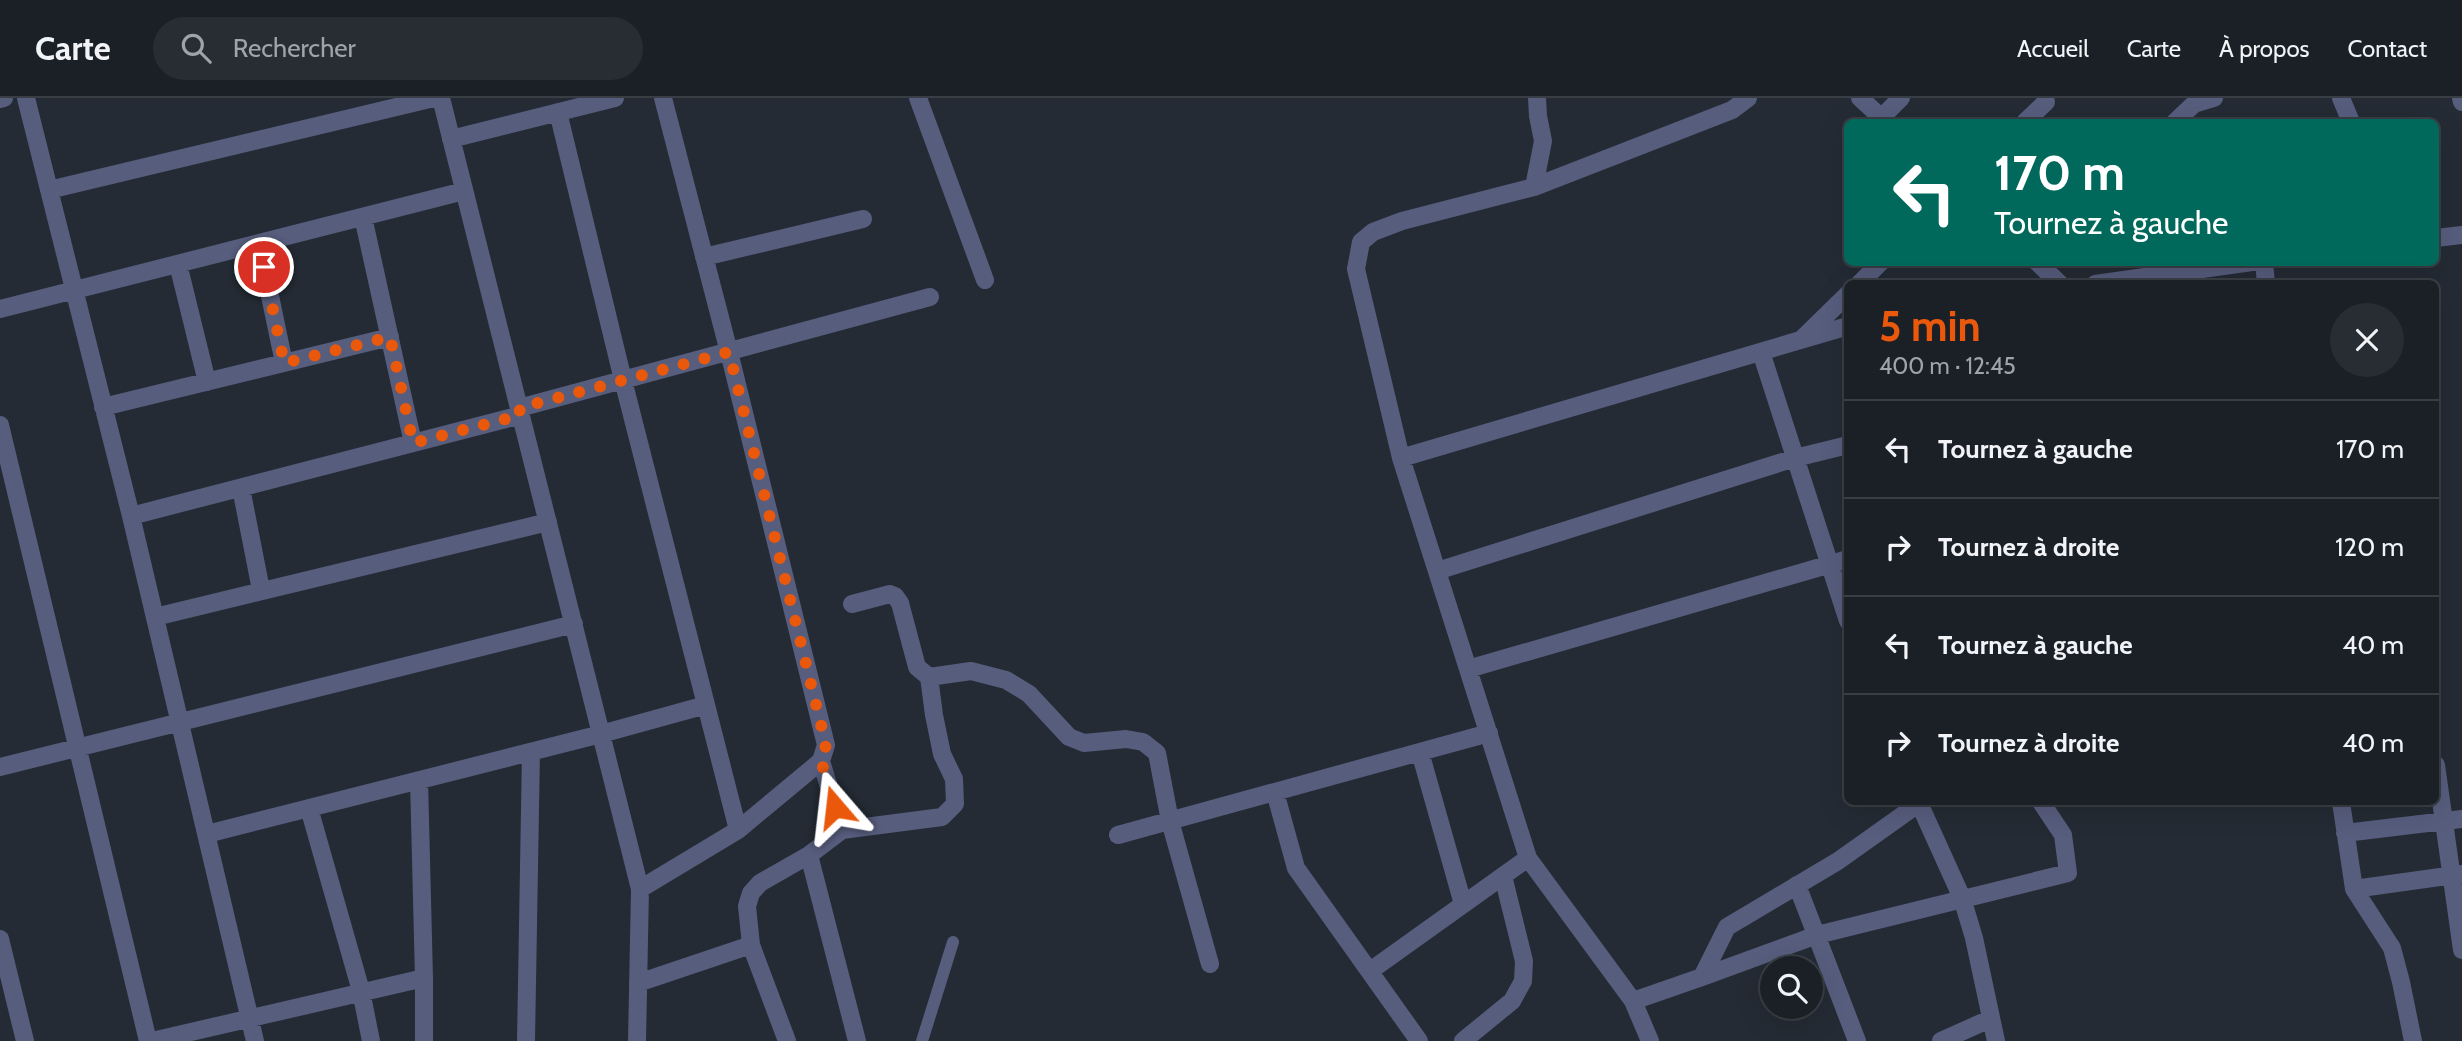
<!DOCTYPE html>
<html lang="fr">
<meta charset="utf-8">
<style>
:root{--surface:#1b2027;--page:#282d33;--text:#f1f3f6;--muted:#a0a3a7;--line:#393e44;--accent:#ea580c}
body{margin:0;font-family:Cabin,sans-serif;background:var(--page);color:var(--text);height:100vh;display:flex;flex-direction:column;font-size:26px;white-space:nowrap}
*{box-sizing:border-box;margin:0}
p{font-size:23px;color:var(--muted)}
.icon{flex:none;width:38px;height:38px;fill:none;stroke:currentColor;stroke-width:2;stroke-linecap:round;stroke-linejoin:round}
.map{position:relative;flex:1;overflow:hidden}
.drawer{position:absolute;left:1844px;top:182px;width:595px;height:525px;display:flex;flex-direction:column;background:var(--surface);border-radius:10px;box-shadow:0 7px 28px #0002,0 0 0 2px var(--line)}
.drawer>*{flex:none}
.guide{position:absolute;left:1844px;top:21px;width:595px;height:147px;border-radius:10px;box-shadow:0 7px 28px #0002,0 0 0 2px var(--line);background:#00695c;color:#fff;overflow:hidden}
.fabs{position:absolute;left:1760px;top:858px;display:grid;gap:14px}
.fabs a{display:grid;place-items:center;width:63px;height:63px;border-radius:50%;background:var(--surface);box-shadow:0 7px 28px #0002,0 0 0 2px var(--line);font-size:35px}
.pin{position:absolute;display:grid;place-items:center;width:60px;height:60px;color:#fff;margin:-30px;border:4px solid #fff;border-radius:50%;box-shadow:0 2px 7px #0007}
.me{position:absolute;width:77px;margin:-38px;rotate:343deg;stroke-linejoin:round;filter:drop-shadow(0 0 5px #0008)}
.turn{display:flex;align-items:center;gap:24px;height:147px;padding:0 35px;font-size:32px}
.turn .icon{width:91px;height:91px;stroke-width:2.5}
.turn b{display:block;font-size:49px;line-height:60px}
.round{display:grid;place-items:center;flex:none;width:74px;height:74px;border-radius:37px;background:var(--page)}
.head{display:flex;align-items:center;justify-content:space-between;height:119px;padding:0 35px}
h1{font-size:42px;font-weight:700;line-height:52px;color:var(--accent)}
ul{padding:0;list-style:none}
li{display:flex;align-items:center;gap:21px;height:98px;padding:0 35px;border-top:2px solid var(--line)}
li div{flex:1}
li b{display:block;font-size:26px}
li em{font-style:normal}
header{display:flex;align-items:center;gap:42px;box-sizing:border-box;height:98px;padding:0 35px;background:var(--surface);border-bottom:2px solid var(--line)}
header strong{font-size:33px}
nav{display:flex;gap:38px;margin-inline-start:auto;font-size:24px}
.search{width:490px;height:63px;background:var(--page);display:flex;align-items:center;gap:18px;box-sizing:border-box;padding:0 24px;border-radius:38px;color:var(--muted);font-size:26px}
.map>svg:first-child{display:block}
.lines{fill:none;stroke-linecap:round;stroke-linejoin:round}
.lane{stroke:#575d7d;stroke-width:12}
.street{stroke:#575d7d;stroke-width:18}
.route{stroke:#ea580c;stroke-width:12;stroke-dasharray:0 21.6}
</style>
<header>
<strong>Carte</strong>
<div class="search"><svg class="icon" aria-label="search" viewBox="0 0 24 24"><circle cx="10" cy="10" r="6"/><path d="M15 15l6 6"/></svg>Rechercher</div>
<nav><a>Accueil</a><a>Carte</a><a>À propos</a><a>Contact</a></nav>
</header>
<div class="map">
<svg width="2462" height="943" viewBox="0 0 2462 943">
<rect width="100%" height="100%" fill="#242b34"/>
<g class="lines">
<path class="lane" d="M 922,943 L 953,844"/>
<path class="street" d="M 26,0 L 131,418 L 255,943
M 441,0 L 640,791 L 637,943
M 918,0 L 985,182
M 1860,0 L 1886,24
M 2341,0 L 2351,24
M 2461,0 L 2462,4
M 0,1 L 4,0
M 558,14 L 623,282 L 738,732
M 1881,20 L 1901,0
M 2025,24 L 2046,4
M 2175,24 L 2194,6 L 2214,0
M 451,41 L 615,0
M 1534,89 L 1543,43 L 1538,18 L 1537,0
M 49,92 L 434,0
M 363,119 L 413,345
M 2436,140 L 2462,137
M 259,145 L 284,265
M 704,159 L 863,121
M 2037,164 L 2060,186
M 2264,164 L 2266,186
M 178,166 L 207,284
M 1859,186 L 1881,164
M 2095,186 L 2252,164
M 0,211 L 464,93
M 1803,240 L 1848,196
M 1761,254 L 1848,523
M 103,309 L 390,239
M 519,310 L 930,199
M 0,327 L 148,943
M 1401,360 L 1848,228
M 241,390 L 261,492
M 131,418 L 521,317
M 1437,473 L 1795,360 L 1848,347
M 852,506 L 890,496 L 895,498 L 900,505 L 917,569 L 929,579 L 971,573 L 1006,582 L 1029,596 L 1069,639 L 1084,645 L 1126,641 L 1143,644 L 1157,655 L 1170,723 L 1210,866
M 155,519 L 548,424
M 1468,571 L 1848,461
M 1420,654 L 1463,806
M 821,663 L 842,732
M 2436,667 L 2462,852
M 0,669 L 574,526
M 419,682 L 424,880 L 424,943
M 1275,694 L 1296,770 L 1419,943
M 2341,704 L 2354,791 L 2392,850 L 2401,884 L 2413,943
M 1919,705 L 1962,800 L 1974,840 L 1996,943
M 309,710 L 361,893 L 371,943
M 2345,735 L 2462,721
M 207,736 L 601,636 L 706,607
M 1118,737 L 1489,635
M 809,757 L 857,943
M 1797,787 L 1857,943
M 640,791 L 738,732 L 821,663 L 826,647 L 729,254 L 663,0
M 2354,791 L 2462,776
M 0,841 L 25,943
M 1370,873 L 1528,760
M 1702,879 L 1817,837 L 2068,775 L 2063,737 L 2041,704
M 638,885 L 751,847
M 1633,903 L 1702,879 L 1727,829 L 1838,763 L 1921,704
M 152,943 L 424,880
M 526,943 L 531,654
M 787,943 L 751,847 L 747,808 L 751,795 L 760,785 L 809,757 L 842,732 L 942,719 L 955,706 L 954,681 L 942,656 L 934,617 L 929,579
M 1463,943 L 1512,903 L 1523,883 L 1524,863 L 1503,778
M 1650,943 L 1633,903 L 1528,760 L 1401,360 L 1356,171 L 1361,144 L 1373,134 L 1402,123 L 1534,89 L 1732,12 L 1748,0
M 1941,943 L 1990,921"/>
</g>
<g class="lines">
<path class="route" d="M 264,169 L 284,265 L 390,239 L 413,345 L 521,317 L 519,310 L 729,254 L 826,647 L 821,663 L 835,709"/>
</g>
</svg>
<div class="fabs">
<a><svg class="icon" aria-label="search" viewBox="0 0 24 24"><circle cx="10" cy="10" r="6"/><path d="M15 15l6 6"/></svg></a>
</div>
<div class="pin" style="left:264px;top:169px;background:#d93025"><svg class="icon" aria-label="arrive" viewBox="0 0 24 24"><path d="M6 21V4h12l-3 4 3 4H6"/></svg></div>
<svg class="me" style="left:835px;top:709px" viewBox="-20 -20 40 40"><path d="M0-17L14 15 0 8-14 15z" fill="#ea580c" stroke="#fff" stroke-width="4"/></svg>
<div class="guide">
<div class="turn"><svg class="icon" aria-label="left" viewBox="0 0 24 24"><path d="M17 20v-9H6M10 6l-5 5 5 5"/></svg><div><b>170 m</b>Tournez à gauche</div></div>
</div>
<section class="drawer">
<div class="head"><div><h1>5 min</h1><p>400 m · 12:45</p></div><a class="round"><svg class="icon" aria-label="close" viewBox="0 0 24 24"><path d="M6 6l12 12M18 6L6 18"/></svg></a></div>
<ul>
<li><svg class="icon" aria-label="left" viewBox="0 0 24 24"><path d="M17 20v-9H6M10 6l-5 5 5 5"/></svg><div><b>Tournez à gauche</b></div><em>170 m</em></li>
<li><svg class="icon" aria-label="right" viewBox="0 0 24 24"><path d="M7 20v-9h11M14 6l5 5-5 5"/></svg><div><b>Tournez à droite</b></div><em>120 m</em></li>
<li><svg class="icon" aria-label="left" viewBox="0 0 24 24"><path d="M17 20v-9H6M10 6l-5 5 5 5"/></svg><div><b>Tournez à gauche</b></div><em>40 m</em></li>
<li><svg class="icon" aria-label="right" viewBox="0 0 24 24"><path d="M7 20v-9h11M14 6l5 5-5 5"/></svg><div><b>Tournez à droite</b></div><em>40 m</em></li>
</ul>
</section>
</div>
